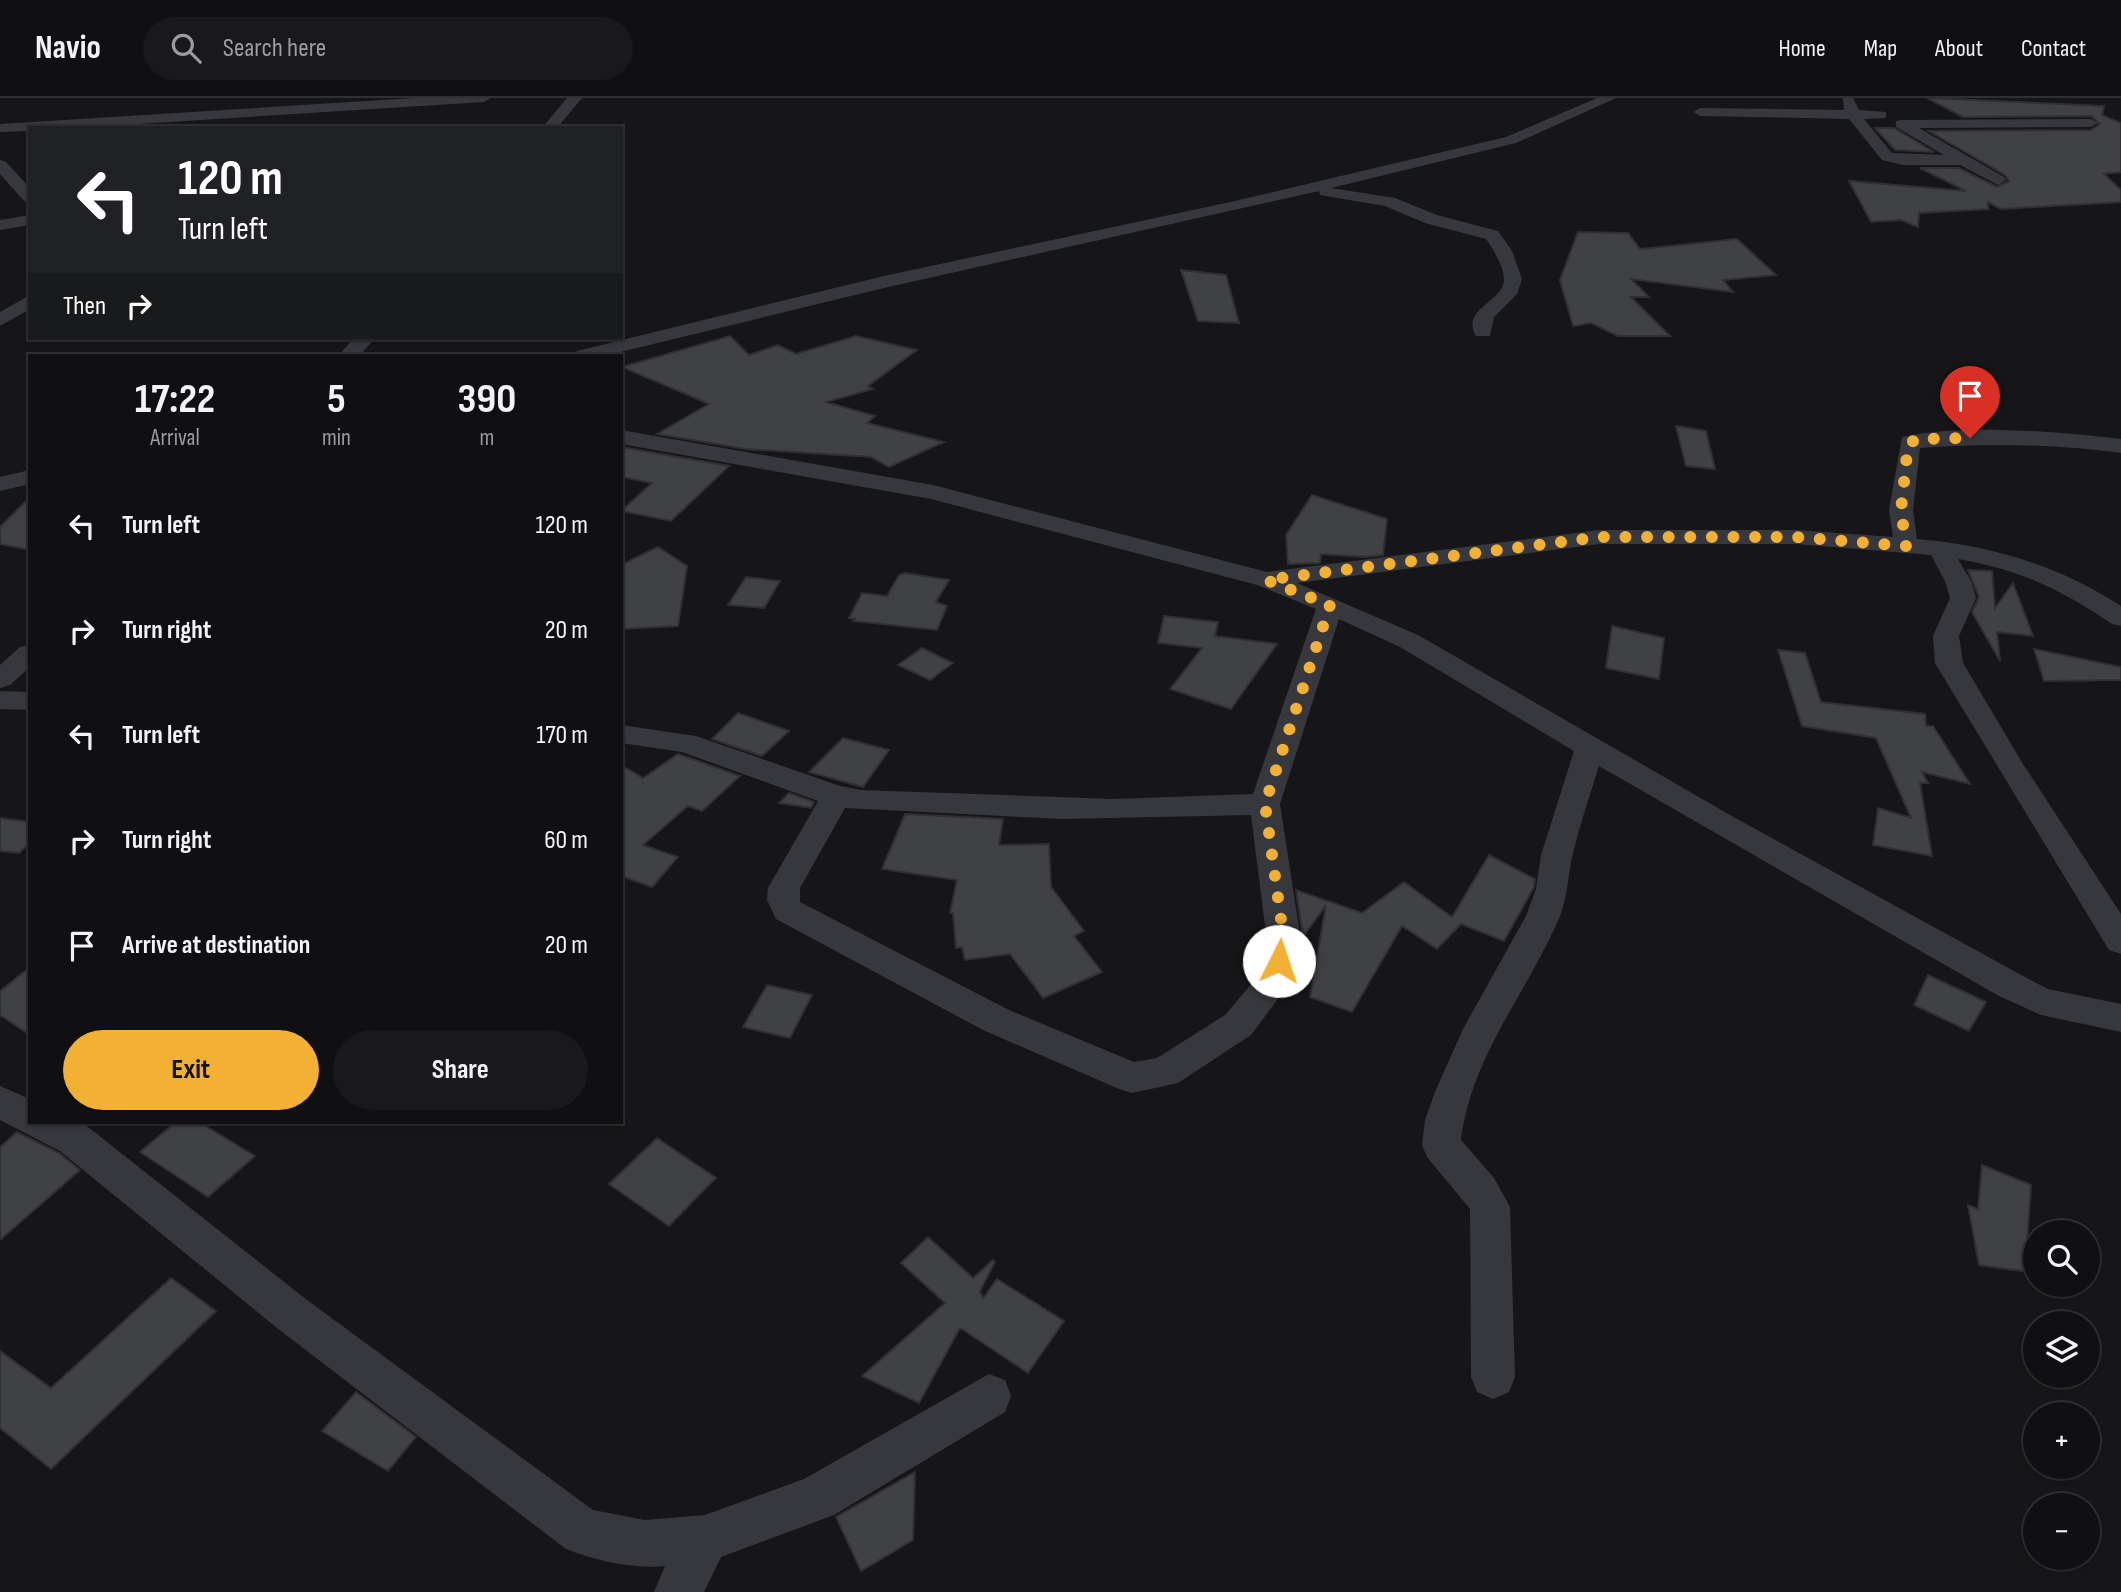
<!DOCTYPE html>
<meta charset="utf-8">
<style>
:root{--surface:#101012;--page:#19191b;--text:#f1f3f6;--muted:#9c9d9f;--line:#303032;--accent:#f2b134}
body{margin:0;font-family:"Sofia Sans Condensed",sans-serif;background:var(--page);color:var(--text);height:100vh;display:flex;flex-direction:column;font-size:26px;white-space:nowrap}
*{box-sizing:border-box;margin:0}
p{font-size:23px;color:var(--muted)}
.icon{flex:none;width:38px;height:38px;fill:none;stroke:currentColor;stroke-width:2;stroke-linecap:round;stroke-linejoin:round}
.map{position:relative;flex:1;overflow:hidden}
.side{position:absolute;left:28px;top:256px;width:595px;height:770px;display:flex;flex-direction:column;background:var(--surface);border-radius:0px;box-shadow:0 2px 5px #0004,0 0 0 2px var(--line)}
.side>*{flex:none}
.top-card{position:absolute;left:28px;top:28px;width:595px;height:214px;border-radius:0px;box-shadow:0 2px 5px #0004,0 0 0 2px var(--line);background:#202124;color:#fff;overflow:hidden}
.tools{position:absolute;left:2023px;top:1122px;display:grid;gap:14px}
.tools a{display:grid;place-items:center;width:77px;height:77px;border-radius:50%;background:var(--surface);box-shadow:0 2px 5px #0004,0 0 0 2px var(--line);font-size:35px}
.pin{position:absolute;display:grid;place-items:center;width:60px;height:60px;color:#fff;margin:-72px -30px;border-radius:50% 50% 50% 0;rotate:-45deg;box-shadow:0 0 7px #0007}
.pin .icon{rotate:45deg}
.me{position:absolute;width:77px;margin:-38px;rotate:4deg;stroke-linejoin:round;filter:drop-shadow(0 0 5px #0008)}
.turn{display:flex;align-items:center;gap:24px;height:147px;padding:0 35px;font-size:32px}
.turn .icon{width:91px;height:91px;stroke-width:2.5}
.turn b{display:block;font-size:49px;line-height:60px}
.then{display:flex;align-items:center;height:66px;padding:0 35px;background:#0003;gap:14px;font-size:26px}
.eta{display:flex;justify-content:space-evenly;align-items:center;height:119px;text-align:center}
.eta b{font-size:42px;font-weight:700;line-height:49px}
.cta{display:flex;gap:14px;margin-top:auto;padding:14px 35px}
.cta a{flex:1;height:80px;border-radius:42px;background:var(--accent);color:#111;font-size:28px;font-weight:700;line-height:80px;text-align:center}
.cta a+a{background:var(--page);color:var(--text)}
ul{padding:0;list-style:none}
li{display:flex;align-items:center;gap:21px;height:105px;padding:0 35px}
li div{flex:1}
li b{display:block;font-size:26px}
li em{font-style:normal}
header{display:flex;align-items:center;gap:42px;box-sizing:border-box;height:98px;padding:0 35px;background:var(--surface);border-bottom:2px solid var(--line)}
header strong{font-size:33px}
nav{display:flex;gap:38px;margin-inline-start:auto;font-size:24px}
.search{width:490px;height:63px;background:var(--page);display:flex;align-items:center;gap:18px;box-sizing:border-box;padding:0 24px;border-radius:38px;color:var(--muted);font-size:26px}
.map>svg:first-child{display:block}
.building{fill:#404145;stroke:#303034;stroke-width:2}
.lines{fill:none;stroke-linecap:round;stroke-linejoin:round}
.minor{fill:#37383d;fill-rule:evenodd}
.route{stroke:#f2b134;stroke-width:12;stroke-dasharray:0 21.6}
</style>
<header>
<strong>Navio</strong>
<div class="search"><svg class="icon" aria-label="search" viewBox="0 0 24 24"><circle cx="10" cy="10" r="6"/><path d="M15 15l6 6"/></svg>Search here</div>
<nav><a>Home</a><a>Map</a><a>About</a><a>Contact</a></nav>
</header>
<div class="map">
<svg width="2121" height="1494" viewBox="0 0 2121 1494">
<rect width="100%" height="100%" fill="#161618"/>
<path class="building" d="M 1927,0 L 2104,8 L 2102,17 L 2121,25 L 2121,74 L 2104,76 L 2121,92 L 2121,104 L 2001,111 L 1988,104 L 1988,111 L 1919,115 L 1918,129 L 1901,122 L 1871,124 L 1849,83 L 1966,93 L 1920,70 L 1959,70 L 1997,89 L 2009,83 L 2005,77 L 1929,33 L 2091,32 L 2100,26 L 2091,18 L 1963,19 Z
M 1875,30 L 1894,30 L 1934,54 L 1895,52 Z
M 1578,134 L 1628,135 L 1640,151 L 1737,141 L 1776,177 L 1723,182 L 1733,194 L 1631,181 L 1649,199 L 1631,199 L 1670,238 L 1618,238 L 1591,225 L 1573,228 L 1560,182 Z
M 1181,172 L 1226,177 L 1239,225 L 1198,223 Z
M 730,238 L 749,257 L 778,247 L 796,256 L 856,238 L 917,252 L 868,288 L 873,291 L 826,304 L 875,318 L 867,325 L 944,344 L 889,369 L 871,359 L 746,351 L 657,336 L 709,306 L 622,269 Z
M 1676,328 L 1706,333 L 1715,371 L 1686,368 Z
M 621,349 L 729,368 L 671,423 L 621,413 L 652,385 L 622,379 Z
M 1312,397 L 1387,421 L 1383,457 L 1364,459 L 1321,456 L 1320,465 L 1288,466 L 1286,437 Z
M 30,399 L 30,452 L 0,446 L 0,429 Z
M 658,449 L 687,468 L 678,528 L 621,531 L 621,467 Z
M 1968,472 L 1992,473 L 1995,510 L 2013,485 L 2033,538 L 1997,534 L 2000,563 L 1972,514 L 1979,499 Z
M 905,475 L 949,482 L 936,504 L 947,508 L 937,532 L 853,523 L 855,521 L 849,520 L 862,495 L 887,498 L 899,477 Z
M 746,479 L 780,483 L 764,510 L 728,507 Z
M 1164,518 L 1218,524 L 1215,538 L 1277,546 L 1231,611 L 1170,591 L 1202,550 L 1158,545 Z
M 1612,528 L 1664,540 L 1659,581 L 1606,570 Z
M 922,550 L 953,565 L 930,582 L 898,567 Z
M 2034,551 L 2121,569 L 2121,582 L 2044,583 Z
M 1778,552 L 1805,555 L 1821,604 L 1925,616 L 1926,628 L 1933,628 L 1970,686 L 1922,674 L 1928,685 L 1920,685 L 1932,758 L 1873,747 L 1878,710 L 1911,720 L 1876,640 L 1802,628 Z
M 738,615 L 789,633 L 762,658 L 712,641 Z
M 843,640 L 889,652 L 863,689 L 809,674 Z
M 678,656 L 740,678 L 702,713 L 688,708 L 643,747 L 678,759 L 652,789 L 621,778 L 621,667 L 643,680 Z
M 789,695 L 814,704 L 811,710 L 779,705 Z
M 905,716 L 1003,721 L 999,747 L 1049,746 L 1051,789 L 1084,833 L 1074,838 L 1102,874 L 1043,900 L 1010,856 L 965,862 L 962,849 L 956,850 L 953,815 L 950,815 L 957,782 L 882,771 Z
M 0,720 L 30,724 L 30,745 L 19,755 L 0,753 Z
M 1489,757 L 1535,781 L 1534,789 L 1504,843 L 1461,826 L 1437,851 L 1402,828 L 1352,914 L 1310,899 L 1326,807 L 1303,839 L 1296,792 L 1362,815 L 1404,784 L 1452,819 Z
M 30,869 L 30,937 L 0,917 L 0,893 Z
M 1928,877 L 1986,904 L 1969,933 L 1914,907 Z
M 767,887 L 812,897 L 790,940 L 743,929 Z
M 176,1024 L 199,1024 L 255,1058 L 208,1099 L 140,1054 Z
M 17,1034 L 59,1055 L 80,1072 L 0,1142 L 0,1049 Z
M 657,1040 L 716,1080 L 669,1128 L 609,1086 Z
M 1982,1067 L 2031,1087 L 2027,1143 L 2035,1175 L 1979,1167 L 1968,1107 L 1978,1111 Z
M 928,1139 L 973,1180 L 993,1162 L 995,1164 L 980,1193 L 983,1200 L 997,1181 L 1064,1223 L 1028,1275 L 960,1230 L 919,1305 L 862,1278 L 945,1205 L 901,1165 Z
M 171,1180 L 216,1213 L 51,1371 L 0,1330 L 0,1253 L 51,1290 Z
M 356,1294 L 416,1339 L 388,1373 L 322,1333 Z
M 915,1374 L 913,1442 L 861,1473 L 836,1419 Z"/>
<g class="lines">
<path class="minor" d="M 415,0 L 491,0 L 484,4 L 75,30 L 30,30 L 30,33 L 0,34 L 0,26 Z
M 567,0 L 582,0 L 557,30 L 542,30 Z
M 1597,0 L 1616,0 L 1516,45 L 1331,90 L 1395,100 L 1437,117 L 1498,133 L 1512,153 L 1522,181 L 1517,196 L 1494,219 L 1490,238 L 1476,238 C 1460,211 1503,204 1504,182 C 1504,169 1493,151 1486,141 L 1425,125 L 1385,108 L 1320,97 L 1319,93 L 884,190 L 608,257 L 574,257 L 577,253 L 884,178 L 1235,103 L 1506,39 Z
M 1843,0 L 1853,0 L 1859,12 L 1886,14 L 1886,20 L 1864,21 L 1892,55 L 1944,57 L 1896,29 L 1896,23 L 1901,22 L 2091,21 L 2098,25 L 2091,29 L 1919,30 L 2004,79 L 2006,82 L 1998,87 L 1960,67 L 1903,67 L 1882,62 L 1849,21 L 1700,18 L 1693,14 L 1700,10 L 1844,12 Z
M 0,62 L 6,64 L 30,90 L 30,105 L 24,103 L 0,76 Z
M 30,117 L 30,127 L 0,132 L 0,122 Z
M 30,197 L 30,211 L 0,228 L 0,214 Z
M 354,240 L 375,240 L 360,257 L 339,257 Z
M 621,332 L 933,387 L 1267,474 L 1599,432 L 1796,432 L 1893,439 L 1889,412 L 1902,339 C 1961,325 2060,334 2121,341 L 2121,355 C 2054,346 1988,345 1920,350 L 1913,412 L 1917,441 C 1991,447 2059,468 2121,508 L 2121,528 L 2112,526 C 2059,490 2020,472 1958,461 L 1971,483 L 1976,500 L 1959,538 L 1963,565 L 2023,666 L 2121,816 L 2121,856 L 2109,852 L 1935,565 L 1933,538 L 1950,500 L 1945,483 L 1931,457 L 1796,446 L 1599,446 L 1297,485 L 1418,537 L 1730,717 L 2023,878 L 2048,891 L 2121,906 L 2121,934 L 2041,917 L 1999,898 L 1599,668 C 1590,697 1580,726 1573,755 C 1568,776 1568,797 1560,818 C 1528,894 1471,958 1461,1042 L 1494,1080 L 1510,1109 L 1515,1279 L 1509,1294 L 1493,1301 L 1477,1294 L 1471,1279 L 1470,1111 L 1427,1059 L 1422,1047 L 1425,1022 L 1435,994 L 1463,931 L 1526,818 L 1536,791 L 1541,757 L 1574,653 L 1400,549 L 1339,521 L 1280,706 L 1301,843 L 1292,882 L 1251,937 L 1178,985 L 1132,995 L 1119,991 L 983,932 L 776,821 L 767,802 L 768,790 L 818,703 L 682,654 L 621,645 L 621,627 L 696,638 L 840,688 L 861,692 L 1113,701 L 1253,696 L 1316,511 L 1257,487 L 931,401 L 621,346 ZM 845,710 L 1063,721 L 1251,717 L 1267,843 L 1259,877 L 1225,917 L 1157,960 L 1134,964 L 1009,912 L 800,804 L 800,790 Z
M 30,372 L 30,386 L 0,393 L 0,379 Z
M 30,547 L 30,569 L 10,587 L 0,590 L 0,567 L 20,549 Z
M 0,593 L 30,594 L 30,612 L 0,611 Z
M 0,988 L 30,1001 L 30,1024 L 76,1024 L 88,1029 L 307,1202 L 593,1412 L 645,1422 L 705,1417 L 804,1381 L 989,1276 L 1005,1282 L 1011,1298 L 1005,1314 L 834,1417 L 721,1459 L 704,1494 L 654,1494 L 665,1468 C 633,1471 596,1463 566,1451 L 277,1230 L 60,1053 L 0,1022 Z"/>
</g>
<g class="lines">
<path class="route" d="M 1279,863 L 1284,843 L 1265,706 L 1330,507 L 1266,482 L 1599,439 L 1796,439 L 1906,448 L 1901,412 L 1908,347 L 1916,341 L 1970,340"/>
</g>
</svg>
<div class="tools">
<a><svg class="icon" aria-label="search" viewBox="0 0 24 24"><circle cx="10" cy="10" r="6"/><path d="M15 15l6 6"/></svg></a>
<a><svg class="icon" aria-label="layers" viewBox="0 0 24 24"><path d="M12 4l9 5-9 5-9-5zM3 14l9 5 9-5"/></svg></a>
<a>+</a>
<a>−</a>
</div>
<div class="pin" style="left:1970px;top:340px;background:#d93025"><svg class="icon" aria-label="arrive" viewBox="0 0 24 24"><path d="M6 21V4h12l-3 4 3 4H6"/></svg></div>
<svg class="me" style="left:1279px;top:863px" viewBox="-20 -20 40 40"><circle r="19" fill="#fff"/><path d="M0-13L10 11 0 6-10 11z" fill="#f2b134"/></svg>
<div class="top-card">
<div class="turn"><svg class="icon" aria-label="left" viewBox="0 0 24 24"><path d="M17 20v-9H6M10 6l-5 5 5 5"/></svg><div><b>120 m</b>Turn left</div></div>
<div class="then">Then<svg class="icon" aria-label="right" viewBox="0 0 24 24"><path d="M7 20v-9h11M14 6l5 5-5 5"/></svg></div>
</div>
<section class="side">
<div class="eta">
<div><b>17:22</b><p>Arrival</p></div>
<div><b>5</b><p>min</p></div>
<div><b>390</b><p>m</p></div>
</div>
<ul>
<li><svg class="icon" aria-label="left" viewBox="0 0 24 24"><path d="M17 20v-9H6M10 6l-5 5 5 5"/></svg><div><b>Turn left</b></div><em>120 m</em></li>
<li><svg class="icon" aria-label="right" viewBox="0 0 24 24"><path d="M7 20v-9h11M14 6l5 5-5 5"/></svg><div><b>Turn right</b></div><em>20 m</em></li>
<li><svg class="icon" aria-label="left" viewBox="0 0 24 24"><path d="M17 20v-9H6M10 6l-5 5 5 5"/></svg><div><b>Turn left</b></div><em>170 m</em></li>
<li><svg class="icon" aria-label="right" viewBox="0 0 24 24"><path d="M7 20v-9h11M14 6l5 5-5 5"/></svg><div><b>Turn right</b></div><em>60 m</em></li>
<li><svg class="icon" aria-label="arrive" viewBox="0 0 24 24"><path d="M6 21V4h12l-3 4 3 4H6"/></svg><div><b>Arrive at destination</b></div><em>20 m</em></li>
</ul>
<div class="cta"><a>Exit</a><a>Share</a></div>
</section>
</div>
